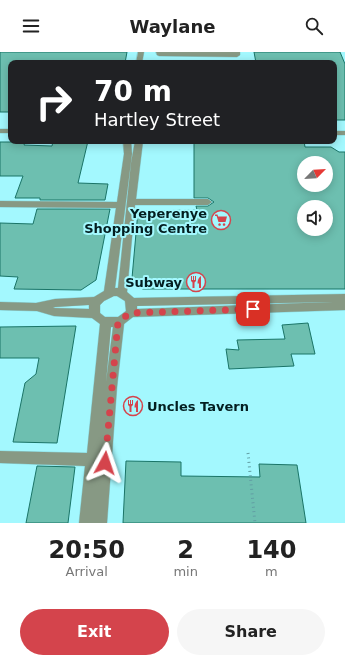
<!DOCTYPE html>
<style>
:root{--surface:#fff;--page:#f6f6f6;--text:#222;--muted:#767676;--accent:#d4444c}
body{margin:0;font-family:"DejaVu Sans",sans-serif;background:var(--page);color:var(--text);height:100vh;display:flex;flex-direction:column;font-size:15px;white-space:nowrap}
*{box-sizing:border-box;margin:0}
p{font-size:13px;color:var(--muted)}
.icon{flex:none;width:22px;height:22px;fill:none;stroke:currentColor;stroke-width:2;stroke-linecap:round;stroke-linejoin:round}
.map{position:relative;height:471px;overflow:hidden}
.drawer{display:flex;flex-direction:column;background:var(--surface);flex:1}
.drawer>*{flex:none}
.hud{position:absolute;left:8px;top:8px;width:329px;height:84px;border-radius:8px;box-shadow:0 2px 10px #0003;background:#202124;color:#fff;overflow:hidden}
.needle{width:26px;rotate:66deg}
.fabs{position:absolute;left:297px;top:104px;display:grid;gap:8px}
.fabs a{display:grid;place-items:center;width:36px;height:36px;border-radius:50%;background:var(--surface);box-shadow:0 2px 10px #0003;font-size:20px}
.pin{position:absolute;display:grid;place-items:center;width:34px;height:34px;color:#fff;margin:-17px;border-radius:8px;box-shadow:0 2px 6px #0006}
.me{position:absolute;width:44px;margin:-22px;rotate:5deg;stroke-linejoin:round;filter:drop-shadow(0 0 3px #0008)}
.turn{display:flex;align-items:center;gap:14px;height:84px;padding:0 20px;font-size:18px}
.turn .icon{width:52px;height:52px;stroke-width:2.5}
.turn b{display:block;font-size:28px;line-height:34px}
.eta{display:flex;justify-content:space-evenly;align-items:center;height:68px;text-align:center}
.eta b{font-size:24px;font-weight:700;line-height:28px}
.cta{display:flex;gap:8px;margin-top:auto;padding:8px 20px}
.cta a{flex:1;height:46px;border-radius:24px;background:var(--accent);color:#fff;font-size:16px;font-weight:700;line-height:46px;text-align:center}
.cta a+a{background:var(--page);color:var(--text)}
header{display:flex;justify-content:space-between;align-items:center;height:52px;padding:0 20px;background:var(--surface);font-size:18px;font-weight:700}
.map>svg:first-child{display:block}
.building{fill:#6dbfb0;stroke:#1a7467;fill-rule:evenodd}
.lines{fill:none;stroke-linecap:round;stroke-linejoin:round}
.minor-casing{stroke:#89d5da;stroke-width:1}
.path{stroke:#629fa4;stroke-width:3;stroke-dasharray:1 3.5;stroke-linecap:butt}
.minor{fill:#879984;fill-rule:evenodd}
.route{stroke:#d4444c;stroke-width:7;stroke-dasharray:0 12.6}
.labels{text-anchor:middle;dominant-baseline:central;stroke-width:4;stroke-linejoin:round;paint-order:stroke}
.poi-label{font-size:13px;font-weight:bold;fill:#031e20;stroke:#a3f8fe;text-anchor:end}
</style>
<header><svg class="icon" aria-label="menu" viewBox="0 0 24 24"><path d="M4 6h16M4 12h16M4 18h16"/></svg>Waylane<svg class="icon" aria-label="search" viewBox="0 0 24 24"><circle cx="10" cy="10" r="6"/><path d="M15 15l6 6"/></svg></header>
<div class="map">
<svg width="345" height="471" viewBox="0 0 345 471">
<rect width="100%" height="100%" fill="#a3f8fe"/>
<path class="building" d="M 0,0 L 127,0 L 125,11 L 11,11 L 11,60 L 0,60 Z
M 254,0 L 340,0 L 345,12 L 345,68 L 334,68 L 334,11 L 256,11 Z
M 53,89 L 88,89 L 78,131 L 108,132 L 105,148 L 40,148 L 40,146 L 15,146 L 23,124 L 0,124 L 0,90 L 25,90 L 24,93 L 52,94 Z
M 194,89 L 304,89 L 305,95 L 331,95 L 339,100 L 345,100 L 345,237 L 143,237 L 135,234 L 132,226 L 138,159 L 197,158 L 196,154 L 208,154 L 214,150 L 208,146 L 194,146 ZM 304,111 L 326,111 L 326,133 L 304,133 ZM 304,155 L 326,155 L 326,177 L 304,177 Z
M 37,157 L 110,157 L 96,228 L 81,238 L 14,237 L 18,225 L 0,224 L 0,171 L 33,172 Z
M 308,271 L 315,302 L 291,302 L 294,314 L 229,317 L 226,297 L 239,298 L 237,288 L 285,287 L 282,273 Z
M 76,274 L 57,391 L 13,390 L 25,331 L 36,322 L 39,306 L 0,306 L 0,275 Z
M 126,409 L 181,410 L 181,424 L 260,425 L 259,412 L 297,413 L 306,471 L 123,471 Z
M 37,414 L 75,415 L 68,471 L 26,471 Z"/>
<g class="lines">
<g class="minor-casing">
<path id="minor" d="M 138,0 L 144,0 L 142,11 L 136,11 Z
M 156,0 L 240,0 L 240,3 L 237,5 L 159,4 L 157,3 Z
M 0,77 L 11,77 L 11,81 L 0,81 Z
M 334,79 L 345,79 L 345,83 L 334,83 Z
M 123,89 L 131,89 L 132,102 L 115,236 L 118,236 L 131,111 L 135,89 L 143,89 L 136,147 L 208,147 L 212,150 L 208,153 L 135,153 L 127,240 L 134,246 L 345,242 L 345,258 L 133,265 L 124,272 L 117,335 L 107,471 L 93,471 L 96,434 L 93,471 L 79,471 L 85,414 L 0,411 L 0,399 L 87,401 L 100,272 L 92,266 L 54,264 L 37,259 L 0,258 L 0,250 L 36,251 L 55,247 L 94,245 L 104,239 L 116,156 L 0,155 L 0,149 L 117,150 L 124,102 ZM 114,244 L 117,244 L 125,249 L 126,259 L 118,265 L 105,265 L 100,261 L 100,253 L 104,249 ZM 333,250 L 137,257 L 137,254 ZM 89,253 L 89,257 L 53,256 L 55,255 ZM 111,275 L 113,275 L 106,330 Z"/>
</g>
<path class="path" d="M 248,401 L 255,471"/>
<use href="#minor" class="minor"/>
</g>
<g class="lines">
<path class="route" d="M 105,411 L 118,270 L 130,261 L 253,257"/>
</g>
<defs>
<g id="supermarket-ring" transform="scale(1)"><circle r="9.5" fill="#a3f8fe" stroke="#d4444c" stroke-width="1.5"/><path d="M-6-5.5h2.5l.6 2H6L4.5 2H-2.5L-4.4-4H-6ZM-1.5 3.2a1.3 1.3 0 1 0 .1 0ZM3 3.2a1.3 1.3 0 1 0 .1 0Z" fill="#d4444c"/></g>
<g id="restaurant-ring" transform="scale(1)"><circle r="9.5" fill="#a3f8fe" stroke="#d4444c" stroke-width="1.5"/><path d="M-5-6h1v4h1v-4h1v4h1v-4h1v5L-1.5 .5V6h-2V.5L-5-1ZM5-6V6H3V1.5H1.5Q1.5-4 5-6Z" fill="#d4444c"/></g>
</defs>
<g fill-rule="evenodd">
<use href="#supermarket-ring" x="221" y="168"/>
<use href="#restaurant-ring" x="196" y="230"/>
<use href="#restaurant-ring" x="133" y="354"/>
</g>
<g class="labels">
<g class="poi-label">
<text x="207" y="161">Yeperenye<tspan x="207" dy="15">Shopping Centre</tspan></text>
<text x="182" y="230">Subway</text>
<text x="147" y="354" text-anchor="start">Uncles Tavern</text>
</g>
</g>
</svg>
<div class="fabs">
<a><svg class="needle" viewBox="-14 -14 28 28"><path d="M0-13l5 13h-10z" fill="#e53935"/><path d="M0 13l5-13h-10z" fill="#767676"/></svg></a>
<a><svg class="icon" aria-label="sound" viewBox="0 0 24 24"><path d="M4 9h4l5-4v14l-5-4H4zM17 9q2 3 0 6"/></svg></a>
</div>
<div class="pin" style="left:253px;top:257px;background:#d93025"><svg class="icon" aria-label="arrive" viewBox="0 0 24 24"><path d="M6 21V4h12l-3 4 3 4H6"/></svg></div>
<svg class="me" style="left:105px;top:411px" viewBox="-20 -20 40 40"><path d="M0-17L14 15 0 8-14 15z" fill="#d4444c" stroke="#fff" stroke-width="4"/></svg>
<div class="hud">
<div class="turn"><svg class="icon" aria-label="right" viewBox="0 0 24 24"><path d="M7 20v-9h11M14 6l5 5-5 5"/></svg><div><b>70 m</b>Hartley Street</div></div>
</div>
</div>
<section class="drawer">
<div class="eta">
<div><b>20:50</b><p>Arrival</p></div>
<div><b>2</b><p>min</p></div>
<div><b>140</b><p>m</p></div>
</div>
<div class="cta"><a>Exit</a><a>Share</a></div>
</section>
